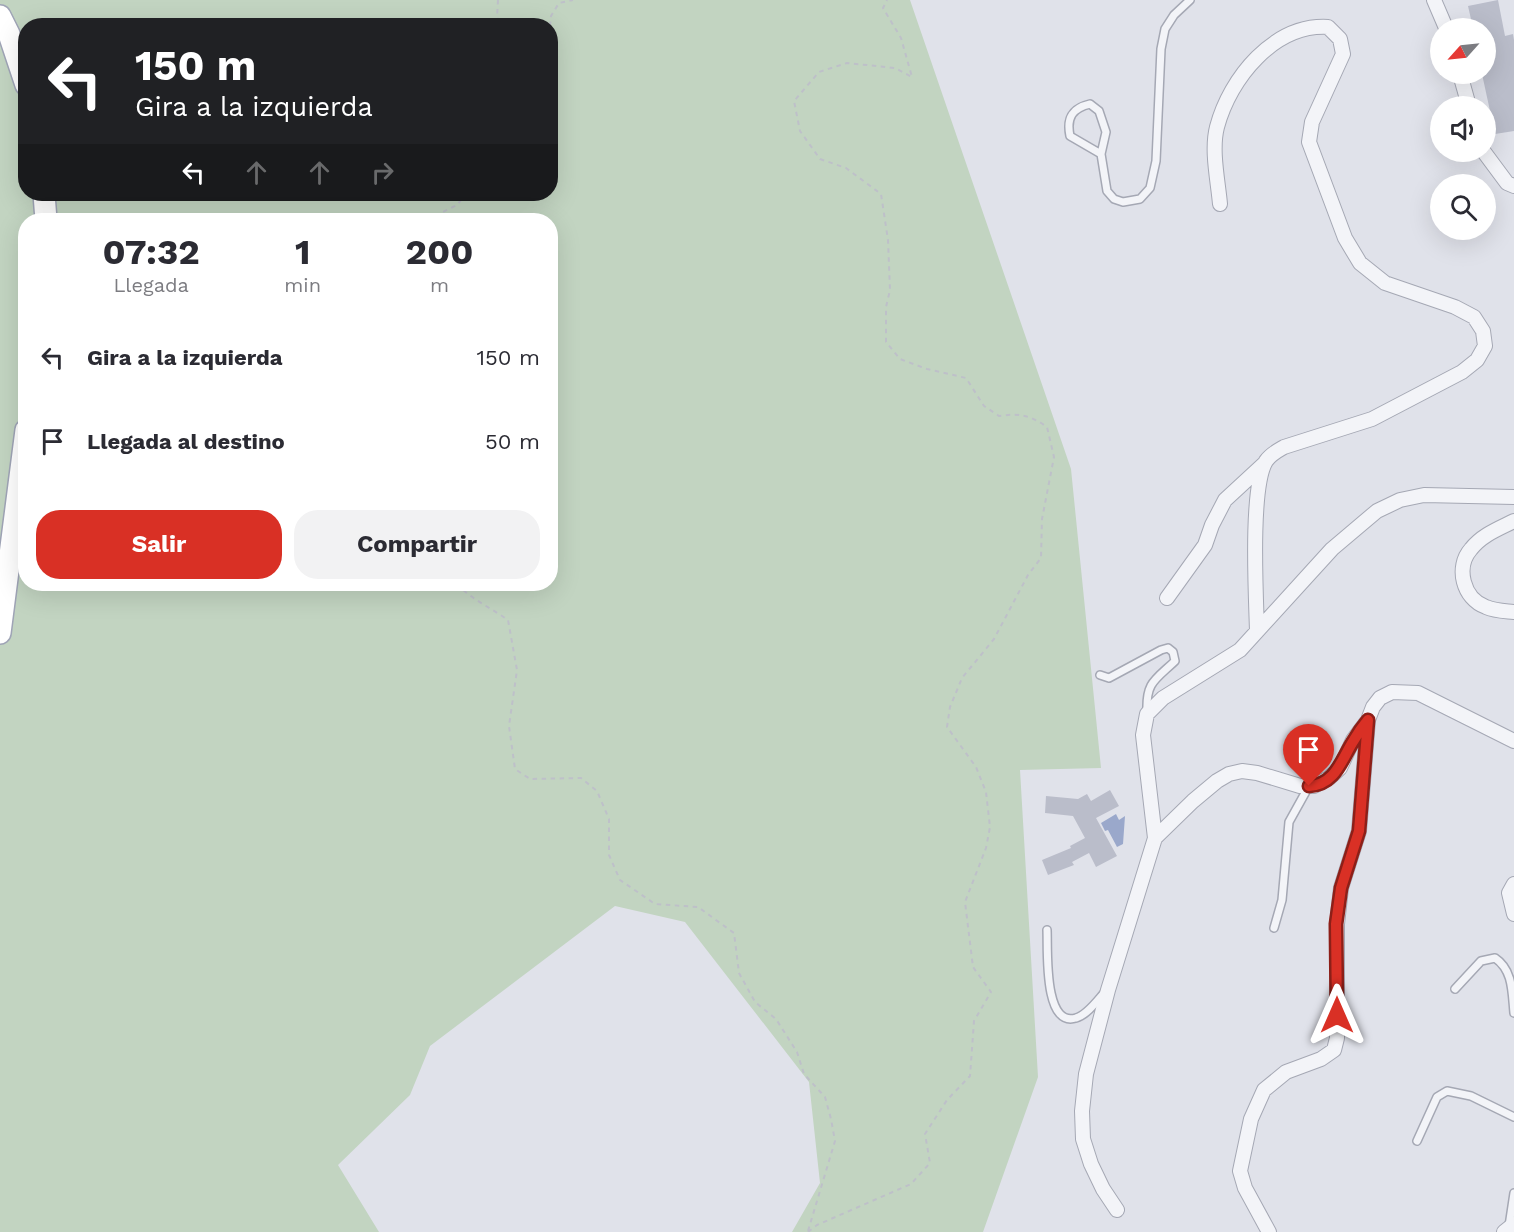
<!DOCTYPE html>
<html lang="es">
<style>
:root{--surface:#fff;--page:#f2f2f3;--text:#2b2b33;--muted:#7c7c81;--accent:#d93025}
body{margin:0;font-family:"Work Sans",sans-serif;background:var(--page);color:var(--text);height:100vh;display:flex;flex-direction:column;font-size:22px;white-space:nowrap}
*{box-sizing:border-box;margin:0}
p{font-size:20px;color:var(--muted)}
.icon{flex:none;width:33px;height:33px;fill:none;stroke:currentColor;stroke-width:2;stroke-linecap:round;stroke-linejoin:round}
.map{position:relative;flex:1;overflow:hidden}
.sheet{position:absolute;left:18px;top:213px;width:540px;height:378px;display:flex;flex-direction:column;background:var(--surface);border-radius:24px;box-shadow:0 6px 24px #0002}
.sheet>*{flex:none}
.banner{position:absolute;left:18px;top:18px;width:540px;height:183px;border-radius:24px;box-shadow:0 6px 24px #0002;background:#202124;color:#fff;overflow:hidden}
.needle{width:39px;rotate:243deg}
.controls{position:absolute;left:1430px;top:18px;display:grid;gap:12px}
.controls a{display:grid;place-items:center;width:66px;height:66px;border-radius:50%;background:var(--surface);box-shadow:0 6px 24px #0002;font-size:30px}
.pin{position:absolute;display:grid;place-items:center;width:51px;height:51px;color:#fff;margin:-62px -26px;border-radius:50% 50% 50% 0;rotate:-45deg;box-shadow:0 0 6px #0007}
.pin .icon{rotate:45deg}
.me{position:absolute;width:66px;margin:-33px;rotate:0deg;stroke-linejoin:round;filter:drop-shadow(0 0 4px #0008)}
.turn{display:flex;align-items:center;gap:21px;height:126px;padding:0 18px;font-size:27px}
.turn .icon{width:78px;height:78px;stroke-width:2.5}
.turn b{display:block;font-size:42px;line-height:51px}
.lanes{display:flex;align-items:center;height:57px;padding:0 18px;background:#0003;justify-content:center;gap:30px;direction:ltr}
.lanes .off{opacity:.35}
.eta{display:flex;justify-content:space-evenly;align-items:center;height:102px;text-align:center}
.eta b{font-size:36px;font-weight:700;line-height:42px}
.primary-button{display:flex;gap:12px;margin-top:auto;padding:12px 18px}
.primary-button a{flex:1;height:69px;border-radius:24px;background:var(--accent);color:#fff;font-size:24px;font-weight:700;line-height:69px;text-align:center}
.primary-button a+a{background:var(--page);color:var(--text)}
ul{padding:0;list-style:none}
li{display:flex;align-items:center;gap:18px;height:84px;padding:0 18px}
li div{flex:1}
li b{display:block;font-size:22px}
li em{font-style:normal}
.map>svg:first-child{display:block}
.green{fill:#c2d4c1;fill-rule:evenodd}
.water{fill:#9aa8cb}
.building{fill:#babdca}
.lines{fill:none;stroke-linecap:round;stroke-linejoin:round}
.service-casing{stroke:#a5a8b4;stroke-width:10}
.minor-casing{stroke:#a5a8b4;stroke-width:16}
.primary-casing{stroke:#9fa4b6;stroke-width:24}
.path{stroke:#bec0c9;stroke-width:2;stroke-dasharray:4.5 4.5;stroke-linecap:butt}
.service{stroke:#f3f4f8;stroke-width:7}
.minor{stroke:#f3f4f8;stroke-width:14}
.primary{stroke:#fff;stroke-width:21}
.route-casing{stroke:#8d1f18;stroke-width:15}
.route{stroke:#d93025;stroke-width:10}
</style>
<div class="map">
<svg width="1514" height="1232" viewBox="0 0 1514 1232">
<rect width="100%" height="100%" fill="#e0e2ea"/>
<path class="green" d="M 0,0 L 910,0 L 1071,469 L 1101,768 L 1020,770 L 1038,1077 L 983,1232 L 792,1232 L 820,1183 L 809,1082 L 685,922 L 615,906 L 430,1046 L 410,1095 L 338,1165 L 379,1232 L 0,1232 ZM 26,26 L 550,26 L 550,194 L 26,194 ZM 26,220 L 550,220 L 550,584 L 26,584 Z"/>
<path class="water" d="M 1116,814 L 1119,820 L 1125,816 L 1123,844 L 1117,847 L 1108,830 L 1105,831 L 1101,823 Z"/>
<path class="building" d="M 1498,0 L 1505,36 L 1513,34 L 1514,40 L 1514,131 L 1495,134 L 1482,74 L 1485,74 L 1485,28 L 1473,28 L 1468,6 Z
M 1110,790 L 1119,806 L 1096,818 L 1117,856 L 1096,867 L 1089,853 L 1072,862 L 1074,865 L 1048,875 L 1042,860 L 1071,848 L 1070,846 L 1085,838 L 1073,816 L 1045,813 L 1046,796 L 1078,799 L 1087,794 L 1091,801 Z"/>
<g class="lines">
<g class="service-casing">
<path id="service" d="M 1101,154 L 1070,136 C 1066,117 1073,108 1090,104 L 1099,111 L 1106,132 L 1101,154 L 1107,191 L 1114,199 L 1123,202 L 1140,199 L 1150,188 L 1156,161 L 1161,49 L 1165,29 L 1174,15 L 1190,0
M 1100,675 L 1109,678 L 1161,650 L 1168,648 L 1173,652 L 1175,661 C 1155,680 1146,682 1147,711
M 1274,928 L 1282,900 L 1289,822 L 1309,786
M 1047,930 C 1048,948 1043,1028 1076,1018 C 1087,1015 1097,1001 1104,993
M 1455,989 L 1481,961 L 1495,958 C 1513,970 1512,992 1514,1013
M 1417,1141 L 1437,1097 L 1447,1091 L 1471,1096 L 1514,1117
M 1509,1226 L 1514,1193"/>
</g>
<g class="minor-casing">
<path id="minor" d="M 1434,0 L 1446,28
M 1460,74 L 1469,106
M 1484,152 L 1507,183 L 1514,186
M 1220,204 C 1218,181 1211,150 1217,127 C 1230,78 1274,24 1328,27 L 1340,39 L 1343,54 L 1312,122 L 1309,142 L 1345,238 L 1360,263 L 1385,283 L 1455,307 L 1474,317 L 1483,331 L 1485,346 L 1477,360 L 1462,372 L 1372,419 L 1284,447 C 1277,451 1271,454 1266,461 C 1250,487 1256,596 1257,631
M 1514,521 C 1498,529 1482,535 1471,549 C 1455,567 1463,599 1486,607 C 1495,611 1505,611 1514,612
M 1167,598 L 1205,545 L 1212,525 L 1225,500 L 1264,464
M 1155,838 L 1193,801 L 1217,781 L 1229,774 L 1242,771 L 1257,773 L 1300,786 L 1314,786 L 1329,778 L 1340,768 L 1353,740 L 1368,720 L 1373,707 L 1380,698 L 1392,692 L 1418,693 L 1514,741
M 1514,884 L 1509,893 L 1514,914
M 1117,1210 L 1103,1189 L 1091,1164 L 1083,1139 L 1082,1111 L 1086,1074 L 1108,990 L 1155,838 L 1143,735 L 1147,714 L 1163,698 L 1240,650 L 1332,549 L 1377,511 L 1400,500 L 1424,495 L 1514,497
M 1269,1232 L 1245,1188 L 1240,1171 L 1251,1119 L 1264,1090 L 1286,1072 L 1321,1059 L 1334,1050 L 1337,1038 L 1337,924 L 1341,888 L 1359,831 L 1368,720
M 1504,1232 L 1514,1224"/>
</g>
<g class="primary-casing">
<path id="primary" d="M 0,16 L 9,34 L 26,85
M 44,194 L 46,220
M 0,633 L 26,430"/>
</g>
<path class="path" d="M 498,0 L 497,17 L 500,26
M 550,26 L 551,16 L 559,3 L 573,0
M 427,220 L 457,205 L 466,194
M 457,584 C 471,599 491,608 508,620 L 517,670 L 509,726 L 515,769 L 530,779 L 581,778 L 597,791 L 609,819 L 609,855 L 620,880 L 655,904 L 698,907 L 734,933 L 739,973 L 755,1002 L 776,1019 L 797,1052 L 804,1074 L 825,1097 L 831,1119 L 835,1141 L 808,1231
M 808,1232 L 817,1225 L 911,1184 L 930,1163 L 925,1134 L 947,1100 L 970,1076 L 974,1021 L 991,992 L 973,967 L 965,902 L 986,848 L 990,827 L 986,792 L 976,767 L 947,727 L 950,707 L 962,678 L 994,639 L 1028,575 L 1041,558 L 1042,519 L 1054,457 L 1047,427 C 1030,415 1019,413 999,416 L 984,406 L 966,378 L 927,369 L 900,359 L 886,342 L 886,307 L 890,290 L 888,240 L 881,194 L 846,168 L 820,159 L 800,131 L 794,101 L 819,72 L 847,63 L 895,68 L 912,77 L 901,38 L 883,8 L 887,0"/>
<use href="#service" class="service"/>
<use href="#minor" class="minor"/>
<use href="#primary" class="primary"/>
</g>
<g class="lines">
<g class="route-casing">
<path id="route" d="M 1309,786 C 1336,785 1342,758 1354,740 C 1358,733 1363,726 1368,720 L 1359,831 L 1341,888 L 1336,924 L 1337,1015"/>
</g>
<use href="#route" class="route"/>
</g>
</svg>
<div class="controls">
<a><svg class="needle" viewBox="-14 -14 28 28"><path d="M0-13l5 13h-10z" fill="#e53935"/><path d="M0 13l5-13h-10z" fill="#7c7c81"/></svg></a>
<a><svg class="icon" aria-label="sound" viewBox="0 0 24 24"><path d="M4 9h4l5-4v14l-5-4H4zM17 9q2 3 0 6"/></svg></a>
<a><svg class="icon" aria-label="search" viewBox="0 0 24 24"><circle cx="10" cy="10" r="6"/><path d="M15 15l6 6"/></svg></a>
</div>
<div class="pin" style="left:1309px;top:786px;background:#d93025"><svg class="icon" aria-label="arrive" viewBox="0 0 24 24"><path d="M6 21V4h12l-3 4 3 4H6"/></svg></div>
<svg class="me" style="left:1337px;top:1015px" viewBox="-20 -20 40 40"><path d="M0-17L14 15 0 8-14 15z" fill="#d93025" stroke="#fff" stroke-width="4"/></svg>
<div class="banner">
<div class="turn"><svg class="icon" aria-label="left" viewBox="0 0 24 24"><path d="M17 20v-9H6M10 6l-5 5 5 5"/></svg><div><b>150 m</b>Gira a la izquierda</div></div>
<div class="lanes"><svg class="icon" aria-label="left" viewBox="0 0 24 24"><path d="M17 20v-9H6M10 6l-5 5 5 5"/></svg><svg class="icon off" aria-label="ahead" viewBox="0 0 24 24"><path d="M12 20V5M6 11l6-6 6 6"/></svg><svg class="icon off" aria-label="ahead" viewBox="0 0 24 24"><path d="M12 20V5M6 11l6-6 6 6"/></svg><svg class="icon off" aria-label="right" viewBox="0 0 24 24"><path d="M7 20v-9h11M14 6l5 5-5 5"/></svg></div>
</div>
<section class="sheet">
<div class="eta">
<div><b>07:32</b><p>Llegada</p></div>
<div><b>1</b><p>min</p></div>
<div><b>200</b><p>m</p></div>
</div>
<ul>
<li><svg class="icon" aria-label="left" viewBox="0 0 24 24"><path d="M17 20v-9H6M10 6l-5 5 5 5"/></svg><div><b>Gira a la izquierda</b></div><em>150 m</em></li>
<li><svg class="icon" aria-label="arrive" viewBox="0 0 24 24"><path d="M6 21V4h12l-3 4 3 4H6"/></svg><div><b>Llegada al destino</b></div><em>50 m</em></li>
</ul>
<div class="primary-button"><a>Salir</a><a>Compartir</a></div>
</section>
</div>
